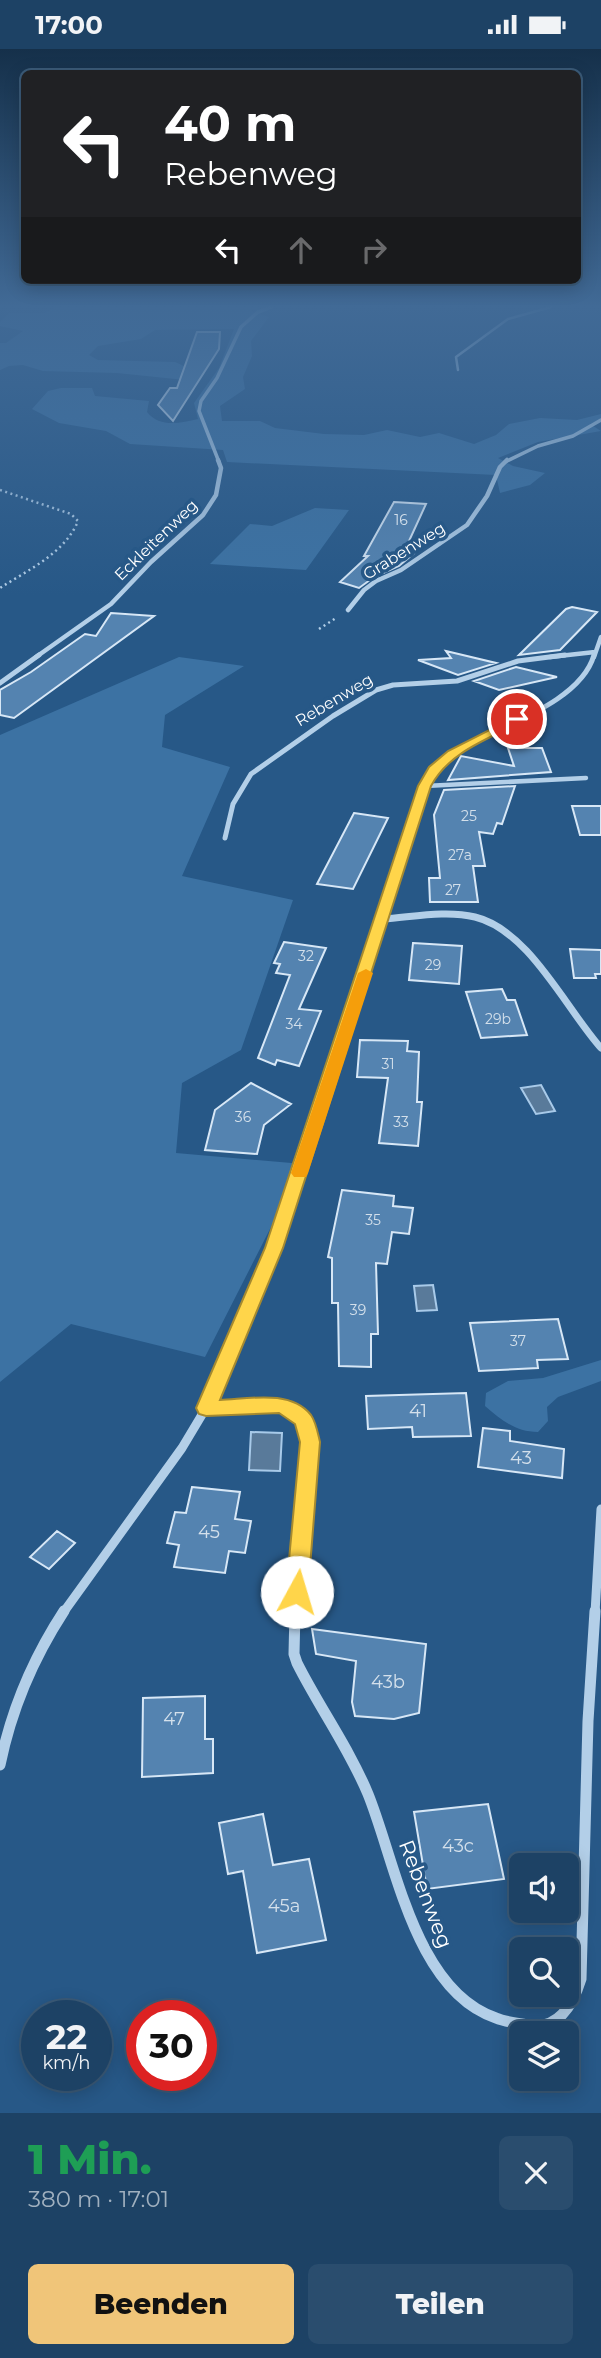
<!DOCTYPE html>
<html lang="de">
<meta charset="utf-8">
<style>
:root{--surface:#1d4265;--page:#2a4d6e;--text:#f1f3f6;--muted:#a0b0bf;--line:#3b5b79;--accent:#f0c579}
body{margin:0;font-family:Montserrat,sans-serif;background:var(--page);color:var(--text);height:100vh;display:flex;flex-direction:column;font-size:26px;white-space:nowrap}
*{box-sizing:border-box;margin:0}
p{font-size:23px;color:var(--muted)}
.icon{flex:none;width:38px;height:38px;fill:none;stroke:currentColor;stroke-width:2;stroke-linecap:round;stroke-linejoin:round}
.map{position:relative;height:2064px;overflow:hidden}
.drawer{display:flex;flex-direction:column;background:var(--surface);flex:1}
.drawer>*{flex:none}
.guide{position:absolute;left:21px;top:21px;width:560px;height:214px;border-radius:10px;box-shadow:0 4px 18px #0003,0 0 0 2px var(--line);background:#202124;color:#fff;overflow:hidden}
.fabs{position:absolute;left:509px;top:1804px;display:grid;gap:14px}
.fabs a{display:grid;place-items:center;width:70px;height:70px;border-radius:10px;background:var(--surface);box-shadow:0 4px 18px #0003,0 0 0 2px var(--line);font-size:35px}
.speed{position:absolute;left:21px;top:1951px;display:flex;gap:14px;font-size:35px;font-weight:700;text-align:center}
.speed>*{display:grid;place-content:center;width:91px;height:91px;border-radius:50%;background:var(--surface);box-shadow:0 4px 18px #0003,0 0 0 2px var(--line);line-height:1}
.speed small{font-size:18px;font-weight:400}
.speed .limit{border:10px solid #d22;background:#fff;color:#111}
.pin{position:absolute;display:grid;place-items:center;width:60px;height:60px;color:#fff;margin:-30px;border:4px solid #fff;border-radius:50%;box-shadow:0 2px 7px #0007}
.me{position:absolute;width:77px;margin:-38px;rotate:6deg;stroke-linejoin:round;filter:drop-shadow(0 0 5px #0008)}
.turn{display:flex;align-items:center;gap:24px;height:147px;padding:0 28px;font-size:32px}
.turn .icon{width:91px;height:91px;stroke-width:2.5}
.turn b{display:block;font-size:49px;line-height:60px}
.lanes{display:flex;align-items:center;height:66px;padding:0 28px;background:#0003;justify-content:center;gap:35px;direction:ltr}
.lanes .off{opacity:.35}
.round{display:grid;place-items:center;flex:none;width:74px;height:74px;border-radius:10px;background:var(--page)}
.summary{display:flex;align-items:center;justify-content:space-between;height:119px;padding:0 28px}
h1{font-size:42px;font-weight:800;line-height:52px;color:#1e9e55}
.button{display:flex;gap:14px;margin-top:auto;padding:14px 28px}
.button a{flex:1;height:80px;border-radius:10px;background:var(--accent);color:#111;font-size:28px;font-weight:800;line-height:80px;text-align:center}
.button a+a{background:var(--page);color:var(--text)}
.status{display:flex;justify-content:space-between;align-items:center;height:49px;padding:0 35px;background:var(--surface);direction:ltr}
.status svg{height:19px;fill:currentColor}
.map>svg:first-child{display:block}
.green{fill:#3c72a3}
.water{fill:#597a9a;stroke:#a8cae9;stroke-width:2}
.building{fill:#5483b0;stroke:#d7e7f6;stroke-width:2}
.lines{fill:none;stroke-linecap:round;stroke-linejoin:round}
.path{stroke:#b3cfe8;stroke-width:2.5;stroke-dasharray:2 3.5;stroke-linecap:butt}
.service-far1{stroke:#b3cfe8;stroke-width:2.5}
.service{stroke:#b3cfe8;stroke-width:4.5}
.minor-far5{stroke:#b3cfe8;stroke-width:3.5}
.minor-far4{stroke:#b3cfe8;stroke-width:4.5}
.minor-far3{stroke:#b3cfe8;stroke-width:5}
.minor-far2{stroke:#b3cfe8;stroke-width:7}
.minor-far1{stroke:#b3cfe8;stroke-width:9}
.minor{stroke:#b3cfe8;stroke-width:11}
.route{fill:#ffd54a;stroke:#a68a30;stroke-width:2}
.slow{fill:#f59e0b}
.labels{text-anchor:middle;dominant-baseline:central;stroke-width:7;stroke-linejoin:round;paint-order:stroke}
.number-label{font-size:14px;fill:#d4e0eb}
.far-street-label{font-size:16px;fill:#fff;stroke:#275887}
.near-number-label{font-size:18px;fill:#d4e0eb}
.near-street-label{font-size:21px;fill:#fff;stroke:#275887}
</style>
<div class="status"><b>17:00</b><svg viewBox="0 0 49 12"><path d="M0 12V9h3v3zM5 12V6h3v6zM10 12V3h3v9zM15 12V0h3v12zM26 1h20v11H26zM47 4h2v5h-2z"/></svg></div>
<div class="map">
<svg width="601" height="2064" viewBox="0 0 601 2064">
<rect width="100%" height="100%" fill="#275887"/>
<path class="green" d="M 57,258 L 263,258 L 250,262 L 269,268 L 251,292 L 252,307 L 243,328 L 245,340 L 220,357 L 222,372 L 260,372 L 275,379 L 324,385 L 364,386 L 387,381 L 420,388 L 439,384 L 474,395 L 496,386 L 509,375 L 540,369 L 577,371 L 601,365 L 601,370 L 590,375 L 601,382 L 538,393 L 498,409 L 513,417 L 545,424 L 530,436 L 500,444 L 496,426 L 227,413 L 223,401 L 130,395 L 106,382 L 59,374 L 32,360 L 48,342 L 61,339 L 92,339 L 95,347 L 149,352 L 147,363 C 160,379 180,374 198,370 L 194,354 L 219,319 L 234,280 L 155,281 L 141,290 L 98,297 L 89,306 L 98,311 L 175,313 L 186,318 L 185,331 L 117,324 L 43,322 L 23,316 L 9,317 L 0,321 L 0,294 L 6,294 L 23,282 L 0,277 L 0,273 L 9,264 L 44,264 Z
M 315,459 L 349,461 L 306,521 L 210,515 L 250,475 L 272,477 Z
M 179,608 L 244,617 L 165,666 L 162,698 L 230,718 L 182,827 L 293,851 L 241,1001 L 182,1034 L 176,1104 L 303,1115 L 205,1308 L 71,1275 L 0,1333 L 0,686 Z
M 601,1311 L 601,1332 L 558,1348 L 547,1358 L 548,1372 L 538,1383 C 516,1383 501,1371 485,1357 L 486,1344 L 508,1332 L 543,1329 Z"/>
<path class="water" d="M 541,1036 L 555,1062 L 536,1065 L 521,1039 Z
M 433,1236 L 437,1261 L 417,1262 L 414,1237 Z
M 251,1383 L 282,1384 L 280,1422 L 249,1421 Z"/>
<path class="building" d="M 197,283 L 220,283 L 219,300 L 173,372 L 158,356 L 170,339 L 177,339 Z
M 394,453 L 426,455 L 409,492 L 425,495 L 399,517 L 374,528 L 359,539 L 340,533 L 368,507 L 364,507 Z
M 572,558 L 597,563 L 560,601 L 519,606 L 566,560 Z
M 111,564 L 154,567 L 14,669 L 0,666 L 0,641 L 31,623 L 85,585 L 96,587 Z
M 446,602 L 496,614 L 458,626 L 418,611 L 451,609 Z
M 516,618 L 557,628 L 499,641 L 474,632 Z
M 508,699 L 542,699 L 551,723 L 448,731 L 461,707 L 514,717 Z
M 515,737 L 502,775 L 497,774 L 493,785 L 479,783 L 485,817 L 473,817 L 478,853 L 430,853 L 429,829 L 440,829 L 434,766 L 444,741 Z
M 572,757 L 601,757 L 601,786 L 580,786 Z
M 354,764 L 388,769 L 353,840 L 317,835 Z
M 284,893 L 326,899 L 299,960 L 321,962 L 299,1017 L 277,1011 L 275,1016 L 258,1009 L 290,926 L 276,924 L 280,915 L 274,914 Z
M 413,894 L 462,897 L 459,935 L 409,931 Z
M 570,900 L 601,901 L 601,925 L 595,925 L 596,929 L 574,929 Z
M 502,940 L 507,951 L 515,951 L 527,986 L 481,989 L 466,943 Z
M 360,991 L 408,992 L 407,1002 L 419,1003 L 417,1053 L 422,1053 L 418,1097 L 379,1094 L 388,1029 L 357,1028 Z
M 251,1034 L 291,1055 L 264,1076 L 257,1105 L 205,1101 L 215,1061 Z
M 342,1141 L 394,1147 L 393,1157 L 413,1159 L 409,1185 L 392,1183 L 387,1215 L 376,1214 L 378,1285 L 371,1285 L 371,1318 L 339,1317 L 338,1254 L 332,1254 L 332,1209 L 328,1208 Z
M 558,1270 L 568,1310 L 537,1311 L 538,1319 L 479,1322 L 470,1274 Z
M 466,1344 L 471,1387 L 413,1388 L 412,1378 L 368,1380 L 366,1347 Z
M 483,1379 L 510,1382 L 510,1392 L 564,1400 L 562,1429 L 478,1418 Z
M 192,1438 L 240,1443 L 235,1470 L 251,1472 L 245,1504 L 229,1502 L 225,1524 L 174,1518 L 179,1496 L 167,1494 L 175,1463 L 186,1464 Z
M 57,1482 L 75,1494 L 49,1520 L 30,1508 Z
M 312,1580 L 426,1595 L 419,1664 L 394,1670 L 355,1667 L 352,1653 L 356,1612 L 316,1605 Z
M 205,1647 L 205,1690 L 213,1690 L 213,1724 L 142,1728 L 143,1649 Z
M 488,1755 L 504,1830 L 427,1840 L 414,1763 Z
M 263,1765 L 273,1816 L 309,1810 L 326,1891 L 257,1904 L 243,1822 L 228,1825 L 219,1774 Z"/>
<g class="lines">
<path class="path" d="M 0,441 L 71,465 L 78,472 C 65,504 28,521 0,539
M 319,580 L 336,569"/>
<path class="service-far1" d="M 458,321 L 456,308 L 508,270 L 551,258"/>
<path class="service" d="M 425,737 L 586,729"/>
<path class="minor-far5" d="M 219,413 L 199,362 L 201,352 L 217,329 L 241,278 L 258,263 L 271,258
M 505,413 L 538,397 L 573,387 L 601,371"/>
<path class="minor-far4" d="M 348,561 L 364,541 L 376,532 L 401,521 L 467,476 L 487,447 L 500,418 L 507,411
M 36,608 L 111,555 L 151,513 L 203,466 L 216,446 L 221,419 L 218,411
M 550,608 L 595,603
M 594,608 L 601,588"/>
<path class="minor-far3" d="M 0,634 L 39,606
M 225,789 L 233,755 L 251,725 L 333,667 L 376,641 L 393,636 L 457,632 L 518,612 L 565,606
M 387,855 L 429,729 L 441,712 C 483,681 579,659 594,606"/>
<path class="minor-far2" d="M 383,870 C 413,868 446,861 475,868 C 529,881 566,960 601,999
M 284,1168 L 388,854"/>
<path class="minor-far1" d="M 206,1359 C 248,1356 294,1342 310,1393 L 294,1564
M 63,1564 L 182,1399 L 206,1359 L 274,1199 L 285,1166
M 595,1564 L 601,1460"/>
<path class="minor" d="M 295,1562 L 294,1605 L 297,1614 C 319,1658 349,1699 368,1745 C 396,1814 415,1942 496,1969 C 505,1973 517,1974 527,1976 C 558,1982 573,1956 581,1930 L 588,1672 L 595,1562
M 0,1716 C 11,1662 34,1608 64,1562"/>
</g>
<linearGradient id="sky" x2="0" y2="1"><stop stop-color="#15304a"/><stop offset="0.47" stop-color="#416a96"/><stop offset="1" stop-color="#416a96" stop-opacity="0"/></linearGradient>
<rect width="601" height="547" fill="url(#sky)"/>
<path class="route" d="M 517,667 L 523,670 L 521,673 C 488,690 449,703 431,737 L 283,1199 L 220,1351 C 248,1350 290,1340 311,1366 C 316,1373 318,1385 320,1393 L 308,1543 L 304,1550 L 297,1552 L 289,1550 L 286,1543 L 300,1393 L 295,1375 L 279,1364 L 206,1367 L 199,1365 L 196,1359 L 265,1199 L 418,737 L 429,718 L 448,702 Z"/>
<path class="slow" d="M 366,920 L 373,924 L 308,1124 L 306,1128 L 294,1128 L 291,1124 L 358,924 Z"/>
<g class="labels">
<g class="number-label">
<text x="401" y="471">16</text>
<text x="469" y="767">25</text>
<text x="460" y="806">27a</text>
<text x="453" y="841">27</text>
<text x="306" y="907">32</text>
<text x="433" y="916">29</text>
<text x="498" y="970">29b</text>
<text x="294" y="975">34</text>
<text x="388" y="1015">31</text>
<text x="243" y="1068">36</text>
<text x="401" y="1073">33</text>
<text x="373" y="1171">35</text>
<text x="358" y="1261">39</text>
<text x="518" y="1292">37</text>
</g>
<g class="far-street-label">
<text transform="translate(156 491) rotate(-44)">Eckleitenweg</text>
<text transform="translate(404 502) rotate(-32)">Grabenweg</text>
<text transform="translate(334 651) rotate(-31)">Rebenweg</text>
</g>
<g class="near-number-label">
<text x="418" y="1362">41</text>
<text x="521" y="1409">43</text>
<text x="209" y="1483">45</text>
<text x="388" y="1633">43b</text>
<text x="174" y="1670">47</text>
<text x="458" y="1797">43c</text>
<text x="284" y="1857">45a</text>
</g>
<g class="near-street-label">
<text transform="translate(426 1845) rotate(69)">Rebenweg</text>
</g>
</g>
</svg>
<div class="fabs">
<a><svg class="icon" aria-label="sound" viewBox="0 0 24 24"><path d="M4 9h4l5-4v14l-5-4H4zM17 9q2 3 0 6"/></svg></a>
<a><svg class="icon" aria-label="search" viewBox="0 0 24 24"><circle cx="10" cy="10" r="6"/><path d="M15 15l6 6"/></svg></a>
<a><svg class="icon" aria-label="layers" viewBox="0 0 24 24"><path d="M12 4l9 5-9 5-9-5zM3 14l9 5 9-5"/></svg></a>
</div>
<div class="speed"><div>22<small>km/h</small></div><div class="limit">30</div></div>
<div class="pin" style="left:517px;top:670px;background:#d93025"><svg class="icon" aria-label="arrive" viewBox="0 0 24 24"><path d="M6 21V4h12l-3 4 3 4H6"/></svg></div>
<svg class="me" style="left:297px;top:1543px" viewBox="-20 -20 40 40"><circle r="19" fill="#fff"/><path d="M0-13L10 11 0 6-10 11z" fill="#ffd54a"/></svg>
<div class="guide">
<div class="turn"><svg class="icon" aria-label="left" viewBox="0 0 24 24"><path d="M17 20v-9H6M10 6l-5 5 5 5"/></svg><div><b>40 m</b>Rebenweg</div></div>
<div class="lanes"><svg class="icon" aria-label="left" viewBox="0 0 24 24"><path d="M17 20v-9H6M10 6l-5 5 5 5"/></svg><svg class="icon off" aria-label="ahead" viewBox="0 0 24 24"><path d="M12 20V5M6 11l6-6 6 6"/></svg><svg class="icon off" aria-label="right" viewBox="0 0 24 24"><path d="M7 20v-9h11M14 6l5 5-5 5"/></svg></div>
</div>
</div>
<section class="drawer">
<div class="summary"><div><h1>1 Min.</h1><p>380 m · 17:01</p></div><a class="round"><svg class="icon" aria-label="close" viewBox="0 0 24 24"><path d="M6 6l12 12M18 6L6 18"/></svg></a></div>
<div class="button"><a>Beenden</a><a>Teilen</a></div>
</section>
